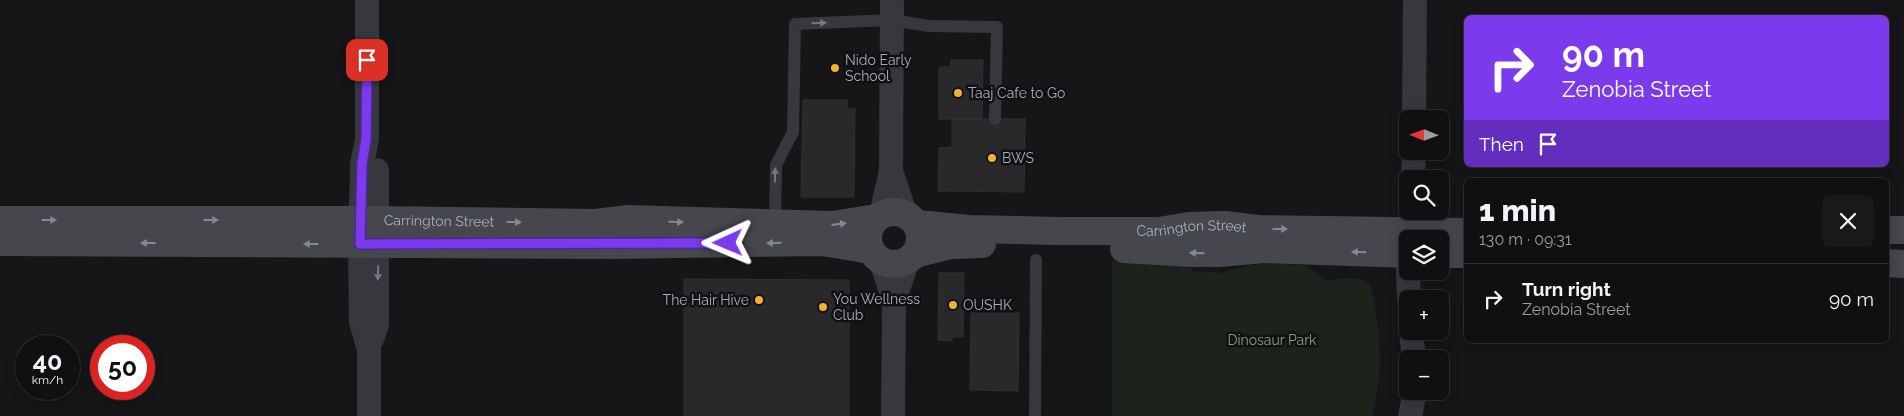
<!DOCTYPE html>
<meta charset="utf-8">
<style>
:root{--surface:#101012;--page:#19191b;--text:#f1f3f6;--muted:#9c9d9f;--line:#303032}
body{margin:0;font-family:Raleway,sans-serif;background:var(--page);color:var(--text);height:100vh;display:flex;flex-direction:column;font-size:19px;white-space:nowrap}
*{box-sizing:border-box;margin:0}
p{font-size:16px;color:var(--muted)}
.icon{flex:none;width:28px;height:28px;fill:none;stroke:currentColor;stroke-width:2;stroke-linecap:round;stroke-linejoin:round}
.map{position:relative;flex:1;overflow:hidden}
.side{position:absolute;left:1464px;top:178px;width:425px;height:165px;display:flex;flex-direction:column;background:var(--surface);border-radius:8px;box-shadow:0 2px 12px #0003,0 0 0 1px var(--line)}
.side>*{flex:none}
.hud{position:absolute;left:1464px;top:15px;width:425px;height:152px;border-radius:8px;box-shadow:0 2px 12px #0003,0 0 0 1px var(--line);background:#7c3aed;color:#fff;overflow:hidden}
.needle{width:32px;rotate:271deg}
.controls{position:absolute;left:1399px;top:110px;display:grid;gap:10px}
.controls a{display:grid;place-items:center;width:50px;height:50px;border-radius:8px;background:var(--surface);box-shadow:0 2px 12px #0003,0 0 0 1px var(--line);font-size:25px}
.speed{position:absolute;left:15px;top:335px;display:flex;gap:10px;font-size:25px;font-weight:700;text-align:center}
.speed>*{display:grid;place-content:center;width:65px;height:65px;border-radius:50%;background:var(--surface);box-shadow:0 2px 12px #0003,0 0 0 1px var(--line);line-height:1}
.speed small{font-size:12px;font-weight:400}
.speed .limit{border:8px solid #d22;background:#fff;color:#111}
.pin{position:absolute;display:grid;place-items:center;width:42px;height:42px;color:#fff;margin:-21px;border-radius:10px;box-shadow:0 2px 8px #0006}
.me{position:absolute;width:55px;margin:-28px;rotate:269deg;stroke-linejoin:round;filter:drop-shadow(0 0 4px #0008)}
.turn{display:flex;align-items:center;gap:18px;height:105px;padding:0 15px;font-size:22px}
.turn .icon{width:65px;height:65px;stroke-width:2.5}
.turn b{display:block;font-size:35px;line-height:42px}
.then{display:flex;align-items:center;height:48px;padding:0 15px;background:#0003;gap:10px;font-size:19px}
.round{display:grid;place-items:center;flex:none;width:52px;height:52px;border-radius:8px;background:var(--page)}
.head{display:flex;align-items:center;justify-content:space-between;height:85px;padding:0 15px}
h1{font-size:30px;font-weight:800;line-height:38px}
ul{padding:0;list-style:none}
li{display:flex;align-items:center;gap:15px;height:70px;padding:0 15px;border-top:1px solid var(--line)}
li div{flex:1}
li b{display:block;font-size:19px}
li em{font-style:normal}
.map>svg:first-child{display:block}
.green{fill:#1c231d}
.building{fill:#29292c;stroke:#303034}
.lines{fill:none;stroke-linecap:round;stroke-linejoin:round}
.lane{stroke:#37383d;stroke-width:12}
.street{stroke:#37383d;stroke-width:24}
.secondary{stroke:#45474d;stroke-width:28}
.oneway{fill:#757881}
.oneway2{fill:#858993}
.route-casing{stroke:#51269a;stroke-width:12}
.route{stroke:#7c3aed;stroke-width:9}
.poi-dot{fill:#f2b134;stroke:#111113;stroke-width:2}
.labels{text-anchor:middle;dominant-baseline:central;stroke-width:5;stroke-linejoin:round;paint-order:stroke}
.poi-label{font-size:14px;fill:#a8adb8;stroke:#111113;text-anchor:start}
.street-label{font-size:14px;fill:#a8adb8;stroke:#111113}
.park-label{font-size:14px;fill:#7fa381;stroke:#111113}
</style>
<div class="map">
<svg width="1904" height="416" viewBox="0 0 1904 416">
<rect width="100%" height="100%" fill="#161618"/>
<path class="green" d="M 1171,261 L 1181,264 L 1194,271 L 1220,273 L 1243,267 L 1268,263 L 1307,266 L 1325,281 C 1336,280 1359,274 1367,282 C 1374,289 1374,299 1375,308 C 1381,344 1382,380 1372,416 L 1112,416 L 1112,262 Z"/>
<path class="building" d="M 951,60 L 983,60 L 982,119 L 939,119 L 939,67 L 950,67 Z
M 803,100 L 847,100 L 847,109 L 855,109 L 854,197 L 801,197 Z
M 952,119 L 1025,119 L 1024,192 L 938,191 L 939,148 L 952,147 Z
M 939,273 L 964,273 L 963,337 L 952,337 L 952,341 L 938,340 Z
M 684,279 L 849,280 L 849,416 L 684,416 Z
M 971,313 L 1019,313 L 1018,391 L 970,390 Z"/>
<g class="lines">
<path class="lane" d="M 775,224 L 776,165 L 793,132 L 795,24 L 892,20 L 929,26 L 997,27 L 995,119
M 1035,416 L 1036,260"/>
<path class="street" d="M 367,0 L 367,139 L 362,164 L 360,244 L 361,322 L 369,350 L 369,416
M 1414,119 L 1415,0
M 891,171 L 906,215
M 1413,179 L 1414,151
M 881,215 L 891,171 L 892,0
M 1411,239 L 1413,211
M 881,261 L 894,301
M 1408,271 L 1409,299
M 1411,331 L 1414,359
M 372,339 L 377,325 L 377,170
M 893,416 L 894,301 L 908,260
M 1410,416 L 1415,391"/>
<g class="secondary">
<circle cx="894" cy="238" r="26"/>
<path id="s1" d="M 0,220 L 378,220 L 596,223 L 628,219 L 832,225 L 876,218"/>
<path id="s2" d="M 917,224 L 969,229 L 1060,231 L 1159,231 L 1189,226 L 1224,225 L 1258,229 L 1466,232"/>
<path d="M 1886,230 L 1904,230"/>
<path d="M 0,242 L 613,245 L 823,242 L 871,250"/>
<path d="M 1124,249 L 1192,253 L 1220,253 L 1264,249 L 1408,254"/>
<path d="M 915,254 L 951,245 L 982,244"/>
<path d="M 1440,254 L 1466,254"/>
<path d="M 1886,263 L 1904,264"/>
</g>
</g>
<defs><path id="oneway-solid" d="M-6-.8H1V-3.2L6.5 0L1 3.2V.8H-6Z" transform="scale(1.25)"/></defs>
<g class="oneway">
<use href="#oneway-solid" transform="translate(819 23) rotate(-2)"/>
<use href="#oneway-solid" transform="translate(775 175) rotate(-89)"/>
<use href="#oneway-solid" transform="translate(378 273) rotate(91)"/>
</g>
<g class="oneway2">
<use href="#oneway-solid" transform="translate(49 220)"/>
<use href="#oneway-solid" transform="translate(211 220)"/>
<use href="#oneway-solid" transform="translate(514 222) rotate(1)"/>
<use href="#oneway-solid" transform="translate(676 222) rotate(1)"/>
<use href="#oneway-solid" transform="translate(839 224) rotate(-7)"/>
<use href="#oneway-solid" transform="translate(1280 229)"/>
<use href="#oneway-solid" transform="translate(148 243) rotate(-180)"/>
<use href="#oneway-solid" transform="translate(774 243) rotate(179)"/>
<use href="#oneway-solid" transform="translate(311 244) rotate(-180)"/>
<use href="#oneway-solid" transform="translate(1359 252) rotate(-178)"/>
<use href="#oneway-solid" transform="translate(1197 253) rotate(-178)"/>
</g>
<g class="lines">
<g class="route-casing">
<path id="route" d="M 367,60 L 366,139 L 362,164 L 360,244 L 728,243"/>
</g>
<use href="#route" class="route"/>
</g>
<g class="poi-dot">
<circle cx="835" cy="68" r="5"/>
<circle cx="958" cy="93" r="5"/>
<circle cx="992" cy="158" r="5"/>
<circle cx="759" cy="300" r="5"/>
<circle cx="953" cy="305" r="5"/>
<circle cx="823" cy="307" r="5"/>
</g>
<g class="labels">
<g class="poi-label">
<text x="845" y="60">Nido Early<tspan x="845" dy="16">School</tspan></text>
<text x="968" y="93">Taaj Cafe to Go</text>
<text x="1002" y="158">BWS</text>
<text x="833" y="299">You Wellness<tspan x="833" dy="16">Club</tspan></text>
<text x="749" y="300" text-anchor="end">The Hair Hive</text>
<text x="963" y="305">OUSHK</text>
</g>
<g class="street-label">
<text stroke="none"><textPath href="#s1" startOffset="439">Carrington Street</textPath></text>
<text stroke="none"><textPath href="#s2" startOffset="275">Carrington Street</textPath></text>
</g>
<g class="park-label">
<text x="1272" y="340">Dinosaur Park</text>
</g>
</g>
</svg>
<div class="controls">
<a><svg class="needle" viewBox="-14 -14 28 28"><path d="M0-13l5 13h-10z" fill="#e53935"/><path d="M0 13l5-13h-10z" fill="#9c9d9f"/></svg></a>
<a><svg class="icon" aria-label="search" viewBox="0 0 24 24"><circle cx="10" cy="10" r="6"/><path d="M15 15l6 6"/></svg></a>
<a><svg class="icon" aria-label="layers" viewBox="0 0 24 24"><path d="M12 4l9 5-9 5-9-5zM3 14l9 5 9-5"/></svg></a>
<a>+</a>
<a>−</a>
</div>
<div class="speed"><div>40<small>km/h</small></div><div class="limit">50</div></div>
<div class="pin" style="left:367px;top:60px;background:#d93025"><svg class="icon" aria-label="arrive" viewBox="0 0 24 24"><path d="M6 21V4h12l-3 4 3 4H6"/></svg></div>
<svg class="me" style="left:728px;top:243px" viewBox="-20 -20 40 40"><path d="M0-17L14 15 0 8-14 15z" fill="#7c3aed" stroke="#fff" stroke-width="4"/></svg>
<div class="hud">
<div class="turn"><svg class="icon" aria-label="right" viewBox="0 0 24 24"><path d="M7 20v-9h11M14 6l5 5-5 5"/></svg><div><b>90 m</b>Zenobia Street</div></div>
<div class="then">Then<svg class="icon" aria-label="arrive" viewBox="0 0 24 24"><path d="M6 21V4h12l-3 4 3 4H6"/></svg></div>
</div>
<section class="side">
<div class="head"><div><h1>1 min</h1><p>130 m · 09:31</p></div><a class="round"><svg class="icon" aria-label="close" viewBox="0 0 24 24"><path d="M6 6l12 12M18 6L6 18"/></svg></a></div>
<ul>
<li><svg class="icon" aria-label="right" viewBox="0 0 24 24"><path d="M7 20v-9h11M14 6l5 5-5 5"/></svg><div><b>Turn right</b><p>Zenobia Street</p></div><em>90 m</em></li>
</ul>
</section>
</div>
